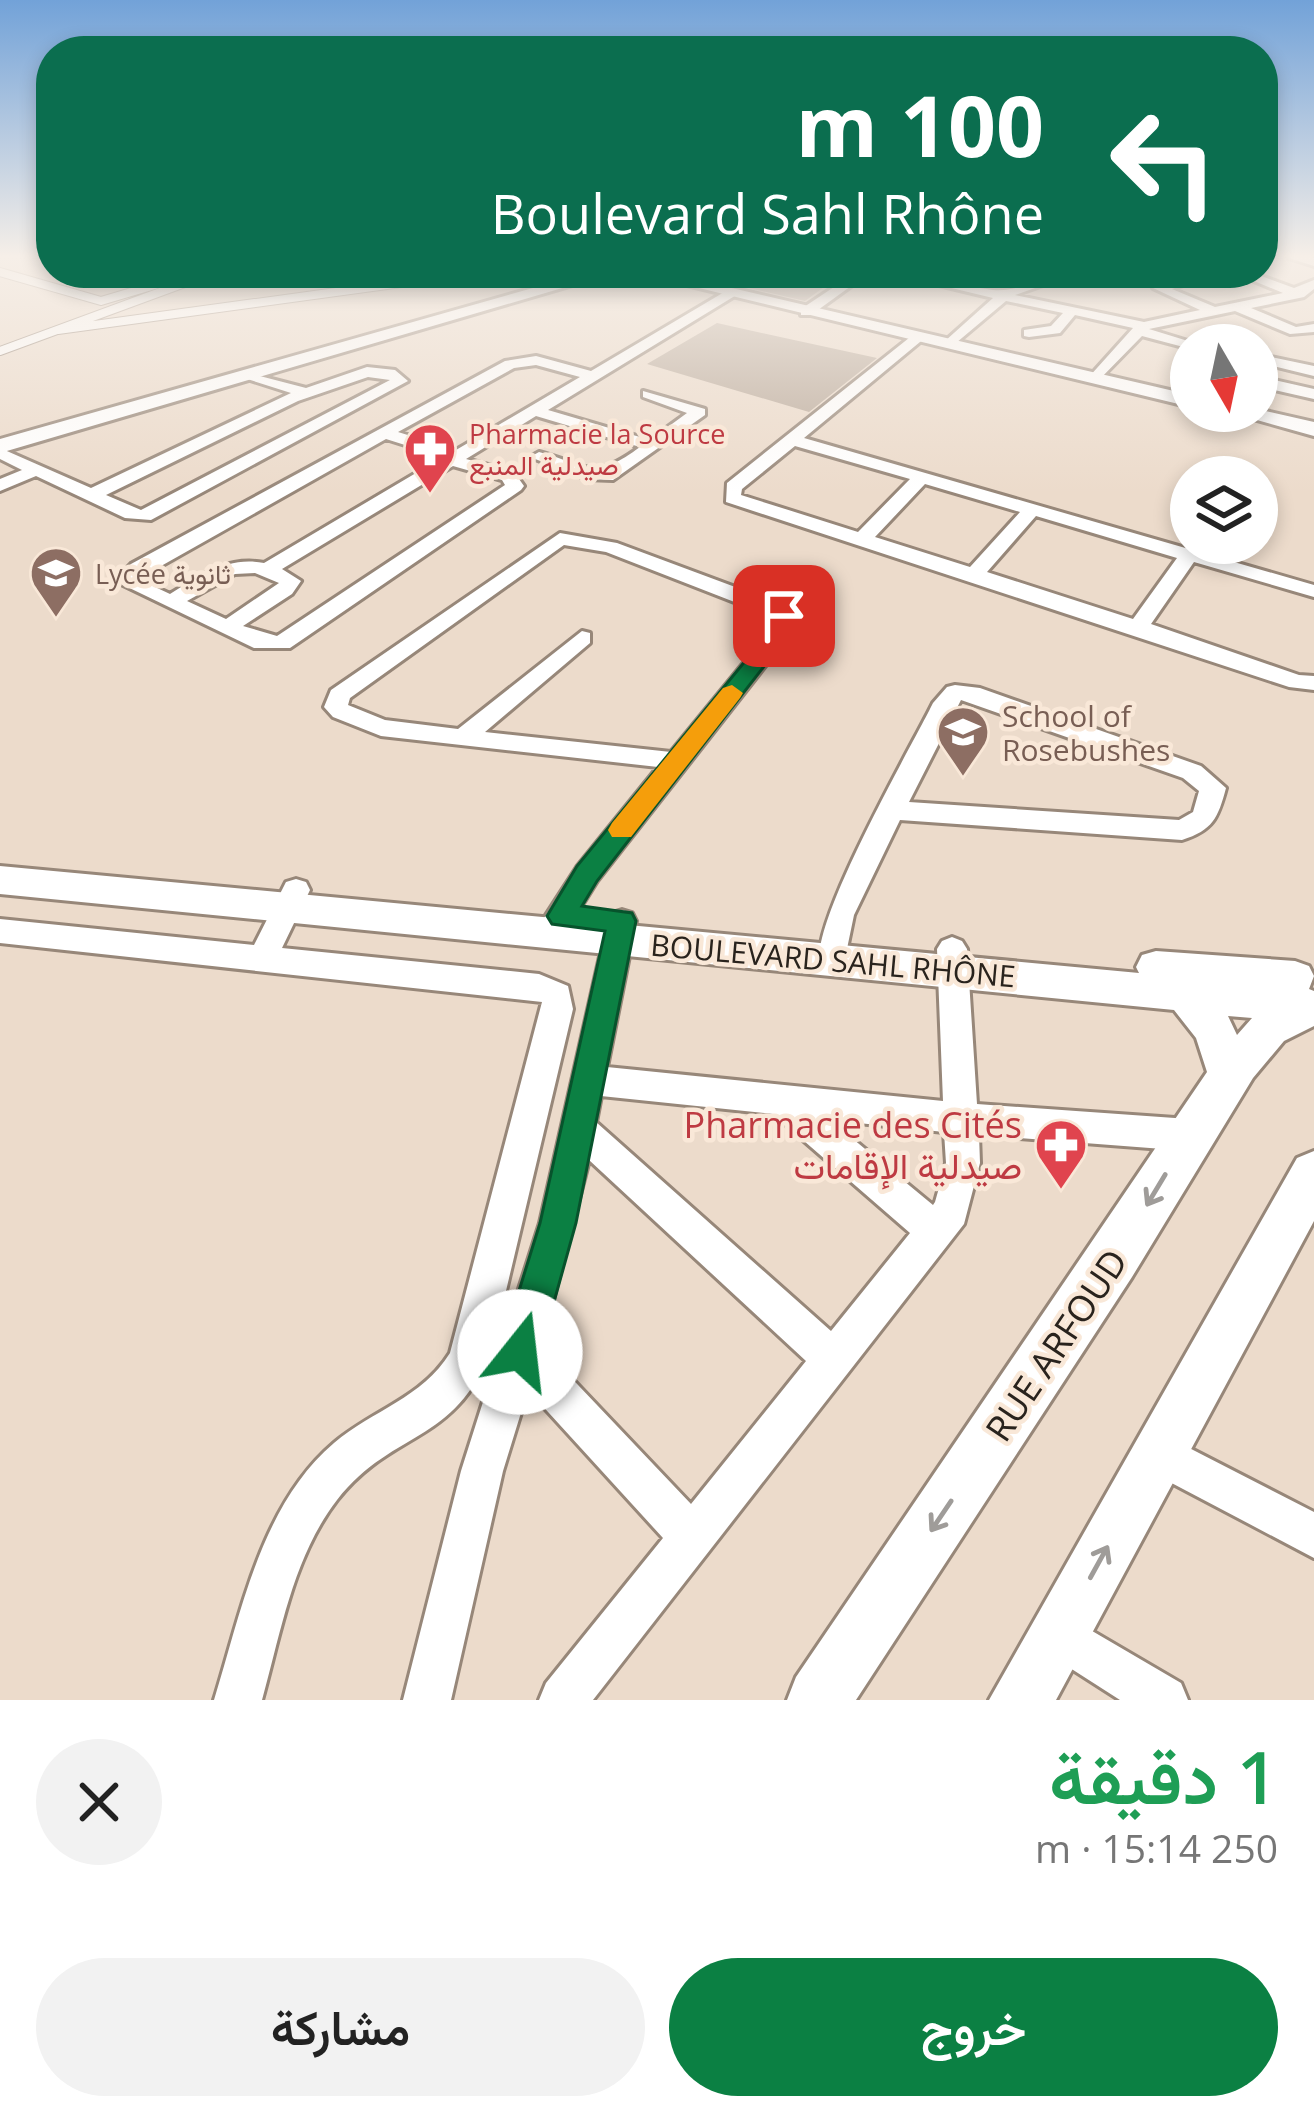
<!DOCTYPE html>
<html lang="ar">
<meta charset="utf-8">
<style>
:root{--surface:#fff;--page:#f2f2f2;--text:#222;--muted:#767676;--accent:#0b8043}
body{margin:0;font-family:"Open Sans",Vazirmatn,sans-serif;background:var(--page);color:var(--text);direction:rtl;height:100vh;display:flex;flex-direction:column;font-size:45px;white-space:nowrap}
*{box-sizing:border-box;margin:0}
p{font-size:39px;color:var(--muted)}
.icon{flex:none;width:66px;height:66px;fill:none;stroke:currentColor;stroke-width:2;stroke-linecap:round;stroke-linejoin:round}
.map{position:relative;height:1700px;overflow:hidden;direction:ltr}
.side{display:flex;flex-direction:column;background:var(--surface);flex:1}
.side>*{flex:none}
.hud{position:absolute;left:36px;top:36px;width:1242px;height:252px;border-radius:48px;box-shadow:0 6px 18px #0003;direction:rtl;background:#0b6e4f;color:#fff;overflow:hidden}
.needle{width:78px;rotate:171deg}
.fabs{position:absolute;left:1170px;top:324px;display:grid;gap:24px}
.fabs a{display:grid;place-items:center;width:108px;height:108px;border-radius:50%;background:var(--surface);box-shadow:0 6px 18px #0003;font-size:60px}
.pin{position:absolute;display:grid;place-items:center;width:102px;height:102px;color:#fff;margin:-51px;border-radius:24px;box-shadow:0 6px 18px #0006}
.me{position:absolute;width:132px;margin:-66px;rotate:16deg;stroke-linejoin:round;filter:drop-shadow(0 0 9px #0008)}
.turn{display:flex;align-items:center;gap:42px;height:252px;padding:0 36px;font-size:54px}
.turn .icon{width:156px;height:156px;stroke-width:2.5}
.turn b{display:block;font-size:84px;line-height:102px}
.round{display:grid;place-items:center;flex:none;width:126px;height:126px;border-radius:63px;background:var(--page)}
.overview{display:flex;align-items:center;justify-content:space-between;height:204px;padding:0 36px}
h1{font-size:72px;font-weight:600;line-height:90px;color:#1e9e55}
.button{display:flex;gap:24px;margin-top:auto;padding:24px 36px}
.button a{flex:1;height:138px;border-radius:72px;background:var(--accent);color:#fff;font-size:48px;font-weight:600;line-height:138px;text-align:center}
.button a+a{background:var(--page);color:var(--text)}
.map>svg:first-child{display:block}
.building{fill:#bbab9c}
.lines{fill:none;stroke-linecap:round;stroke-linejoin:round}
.service-casing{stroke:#978779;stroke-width:10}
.minor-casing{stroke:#978779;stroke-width:6}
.tertiary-casing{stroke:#978779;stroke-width:6}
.service{stroke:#fff;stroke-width:8}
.minor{fill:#fff;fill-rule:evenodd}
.tertiary{fill:#fff;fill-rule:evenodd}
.oneway{stroke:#9f9c99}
.route{fill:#0b8043;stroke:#07532c;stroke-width:3}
.slow{fill:#f59e0b}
.labels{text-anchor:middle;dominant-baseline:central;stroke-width:9;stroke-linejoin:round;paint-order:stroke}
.far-health-label{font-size:27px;fill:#be3a42;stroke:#f9e8d8;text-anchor:start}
.far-education-label{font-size:27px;fill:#785e54;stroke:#f9e8d8;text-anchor:start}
.education-label{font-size:30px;fill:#785e54;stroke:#f9e8d8;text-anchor:start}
.street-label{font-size:30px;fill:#29231d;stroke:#f9e8d8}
.near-health-label{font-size:36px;fill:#be3a42;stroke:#f9e8d8;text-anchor:end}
.near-street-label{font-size:36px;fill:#29231d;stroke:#f9e8d8}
</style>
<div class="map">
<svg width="1314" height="1700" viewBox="0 0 1314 1700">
<rect width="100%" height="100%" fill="#ecdbcb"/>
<path class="building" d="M 712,273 L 843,273 L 805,301 L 711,279 Z
M 717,323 L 794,340 L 877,358 L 809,412 L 647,364 Z"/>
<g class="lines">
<g class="service-casing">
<path id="service" d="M 0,272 L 101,301 L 155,285
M 58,330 L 416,281 L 439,273
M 0,351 L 212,273"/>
</g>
<g class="minor-casing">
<path id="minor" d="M 1287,255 L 1314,258 L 1314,266 L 1289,258 Z
M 855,273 L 869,273 L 811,315 L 801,315 L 801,309 Z
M 889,273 C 925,273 958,286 993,290 C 1020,293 1049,273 1077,273 L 1015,295 L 1144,322 L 1200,310 L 1153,288 L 1198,273 L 1218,273 L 1172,289 L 1215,307 L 1283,293 L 1235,273 L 1253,273 L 1294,288 L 1314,280 L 1314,289 L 1304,297 L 1251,308 L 1296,327 L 1314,324 L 1314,332 L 1290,334 L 1235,311 L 1149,329 L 1201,345 L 1191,345 L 1191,349 L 1142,336 L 1096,383 L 1088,378 L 1133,328 L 1075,315 L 1060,333 L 1029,337 L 1024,336 L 1024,330 L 1051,326 L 1063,313 L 1006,301 L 950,348 L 943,344 L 945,341 L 993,298 Z
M 726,291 L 738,294 L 548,410 L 650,440 L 687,413 L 643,397 L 643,391 L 705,409 L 705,415 L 613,480 L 587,479 L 530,457 L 539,452 C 591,466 592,482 640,447 L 536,416 L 466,459 L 514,472 L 524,486 L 521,490 L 290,648 L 254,648 L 115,581 L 131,564 L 505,361 L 536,356 L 591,371 ZM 536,365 L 580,377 L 456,450 L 398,432 L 514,368 ZM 386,439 L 443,457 L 264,563 C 227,556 200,576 170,594 L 138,579 ZM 453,466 L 502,480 L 505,485 L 277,636 L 243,626 L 292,594 L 301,581 L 282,569 ZM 255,573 L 279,583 L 226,619 L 187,601 L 235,574 Z
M 914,334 L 926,337 L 804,438 L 1314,585 L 1314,597 L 1194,562 L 1151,624 L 1299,675 L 1314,676 L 1314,690 L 1289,687 L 726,502 L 727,483 ZM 795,446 L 910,479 L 858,532 L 741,495 L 742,489 ZM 925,484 L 1020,512 L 970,567 L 875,537 ZM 1036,516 L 1177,558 L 1133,619 L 987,572 Z
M 1257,354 L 1314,366 L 1314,376 L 1257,362 Z
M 367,367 L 395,370 L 408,381 L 151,520 L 125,518 L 36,476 L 0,491 L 0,479 L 22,470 L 0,459 L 0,448 L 91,488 L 291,393 L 241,377 L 241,371 L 306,388 ZM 368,377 L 390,380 L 141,510 L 106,495 L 298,401 Z
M 1257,376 L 1314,389 L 1314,399 L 1257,386 Z
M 560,533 L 617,543 L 786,606 L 795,616 L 787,638 L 597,881 L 559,942 L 549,946 L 539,942 L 534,934 L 539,926 L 577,867 L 658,767 L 381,736 L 333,717 L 324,707 L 331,690 ZM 564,545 L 606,552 L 773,617 L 769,632 L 671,752 L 485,732 L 590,643 L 590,633 L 582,631 L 458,729 L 385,720 L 348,705 L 350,698 Z
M 955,685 L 980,688 L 1201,766 L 1226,788 C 1218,818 1213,830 1182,840 L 900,820 L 854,915 L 843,968 L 832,971 L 821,968 C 804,932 912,746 933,703 L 947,687 ZM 961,700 L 1183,778 L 1199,791 L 1193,812 L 1179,820 L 909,802 Z
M 296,879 L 306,882 L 310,890 L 282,948 L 539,974 L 568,986 L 573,1009 L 495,1337 C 461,1446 395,1426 337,1500 C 293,1557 281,1632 262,1700 L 214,1700 C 241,1613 261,1505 334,1443 C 373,1410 422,1398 450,1353 L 542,1002 L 0,943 L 0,919 L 254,945 L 286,882 Z
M 622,910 L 632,913 L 636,921 L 607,1067 L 943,1101 L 937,949 L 942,941 L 952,937 L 962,941 L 967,949 L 977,1104 L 1189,1119 L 1201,1124 L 1206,1135 L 1201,1146 L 1189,1151 L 979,1135 L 980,1163 L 964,1224 L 593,1700 L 539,1700 L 546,1683 L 663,1538 L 528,1390 L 503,1471 L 451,1700 L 403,1700 L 461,1471 L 540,1223 L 608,921 L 612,913 ZM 601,1096 L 773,1114 L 910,1233 L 831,1331 L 596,1122 ZM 830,1120 L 944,1132 L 946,1163 L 935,1202 L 933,1205 ZM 589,1160 L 806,1361 L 691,1504 L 541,1346 Z
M 1160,1433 L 1314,1512 L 1314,1558 L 1145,1469 L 1139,1454 L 1145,1439 Z
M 1058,1611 L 1181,1683 L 1188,1700 L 1120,1700 L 1042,1650 L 1035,1634 L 1042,1618 Z"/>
</g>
<g class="tertiary-casing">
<path id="tertiary" d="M 586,273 L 603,276 L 0,453 L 0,439 Z
M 637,273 L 667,273 L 1191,395 L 1191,407 Z
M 1257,409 L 1314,422 L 1314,436 L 1225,411 Z
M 0,866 L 1139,973 L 1136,967 L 1142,955 L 1156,951 L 1295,961 L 1309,966 L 1314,976 L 1309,989 L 1314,991 L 1314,1026 L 1284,1041 L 1253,1078 L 1132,1277 L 856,1700 L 787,1700 L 796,1677 L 1207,1072 L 1196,1038 L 1174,1010 L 0,894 ZM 1228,1016 L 1252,1018 L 1237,1035 Z
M 1314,1151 L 1314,1221 L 1056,1700 L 989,1700 L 1297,1158 Z"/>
</g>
<use href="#service" class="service"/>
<use href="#minor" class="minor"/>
<use href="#tertiary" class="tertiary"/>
</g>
<defs><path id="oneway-shaft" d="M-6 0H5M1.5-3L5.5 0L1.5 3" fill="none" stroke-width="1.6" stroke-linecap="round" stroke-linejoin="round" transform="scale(3)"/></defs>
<g class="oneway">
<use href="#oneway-shaft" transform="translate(1156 1190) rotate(121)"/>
<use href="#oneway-shaft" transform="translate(941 1516) rotate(124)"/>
<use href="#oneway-shaft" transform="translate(1099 1562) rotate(-61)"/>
</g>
<linearGradient id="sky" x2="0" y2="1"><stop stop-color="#72a2d8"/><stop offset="0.52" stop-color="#f6efe8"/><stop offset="1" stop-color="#f6efe8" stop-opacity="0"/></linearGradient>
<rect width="1314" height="493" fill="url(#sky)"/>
<path class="route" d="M 784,610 L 795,616 L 790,633 L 597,881 L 582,906 L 632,913 L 636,921 L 576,1223 L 540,1352 L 534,1366 L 520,1372 L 506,1366 L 500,1352 L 540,1223 L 605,931 L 552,924 L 547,916 L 577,866 L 769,632 L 776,612 Z"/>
<path class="slow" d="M 732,685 L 743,693 L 740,698 L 631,837 L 612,837 L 608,830 L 612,823 L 723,688 Z"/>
<defs>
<g id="pharmacy-pin" transform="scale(2.7)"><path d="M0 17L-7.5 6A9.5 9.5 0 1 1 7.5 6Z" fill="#e0444e" stroke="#f9e8d8"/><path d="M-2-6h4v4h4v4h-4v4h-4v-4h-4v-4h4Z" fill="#fff"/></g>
<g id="school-pin" transform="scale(2.7)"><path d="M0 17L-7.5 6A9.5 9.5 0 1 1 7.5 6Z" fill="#8d6e63" stroke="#f9e8d8"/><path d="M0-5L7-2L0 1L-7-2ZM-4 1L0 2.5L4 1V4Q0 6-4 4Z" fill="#fff"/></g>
</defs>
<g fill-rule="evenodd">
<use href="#pharmacy-pin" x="430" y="449"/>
<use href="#school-pin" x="56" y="573"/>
<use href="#school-pin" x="963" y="732"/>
<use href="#pharmacy-pin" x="1061" y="1145"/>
</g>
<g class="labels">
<g class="far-health-label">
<text x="469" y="433">Pharmacie la Source<tspan x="469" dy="31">صيدلية المنبع</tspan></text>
</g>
<g class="far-education-label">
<text x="95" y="573">Lycée ثانوية</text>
</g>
<g class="education-label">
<text x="1002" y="715">School of<tspan x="1002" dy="34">Rosebushes</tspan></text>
</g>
<g class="street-label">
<text transform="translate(833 960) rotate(5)">BOULEVARD SAHL RHÔNE</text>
</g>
<g class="near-health-label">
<text x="1022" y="1124">Pharmacie des Cités<tspan x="1022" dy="41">صيدلية الإقامات</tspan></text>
</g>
<g class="near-street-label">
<text transform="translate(1056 1345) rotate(-56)">RUE ARFOUD</text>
</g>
</g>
</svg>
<div class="fabs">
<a><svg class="needle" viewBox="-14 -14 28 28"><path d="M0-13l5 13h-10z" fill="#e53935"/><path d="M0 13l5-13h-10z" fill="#767676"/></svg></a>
<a><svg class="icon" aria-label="layers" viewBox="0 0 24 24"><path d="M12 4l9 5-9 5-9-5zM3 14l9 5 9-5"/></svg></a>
</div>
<div class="pin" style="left:784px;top:616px;background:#d93025"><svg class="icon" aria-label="arrive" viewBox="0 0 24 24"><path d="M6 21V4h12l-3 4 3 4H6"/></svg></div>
<svg class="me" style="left:520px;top:1352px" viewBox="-20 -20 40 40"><circle r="19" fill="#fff"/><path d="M0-13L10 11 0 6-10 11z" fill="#0b8043"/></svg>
<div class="hud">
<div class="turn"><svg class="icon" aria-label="left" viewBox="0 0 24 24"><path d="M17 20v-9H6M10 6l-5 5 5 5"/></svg><div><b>100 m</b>Boulevard Sahl Rhône</div></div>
</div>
</div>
<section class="side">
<div class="overview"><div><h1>1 دقيقة</h1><p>250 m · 15:14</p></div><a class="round"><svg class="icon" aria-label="close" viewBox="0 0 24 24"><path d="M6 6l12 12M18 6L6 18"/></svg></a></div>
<div class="button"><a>خروج</a><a>مشاركة</a></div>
</section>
